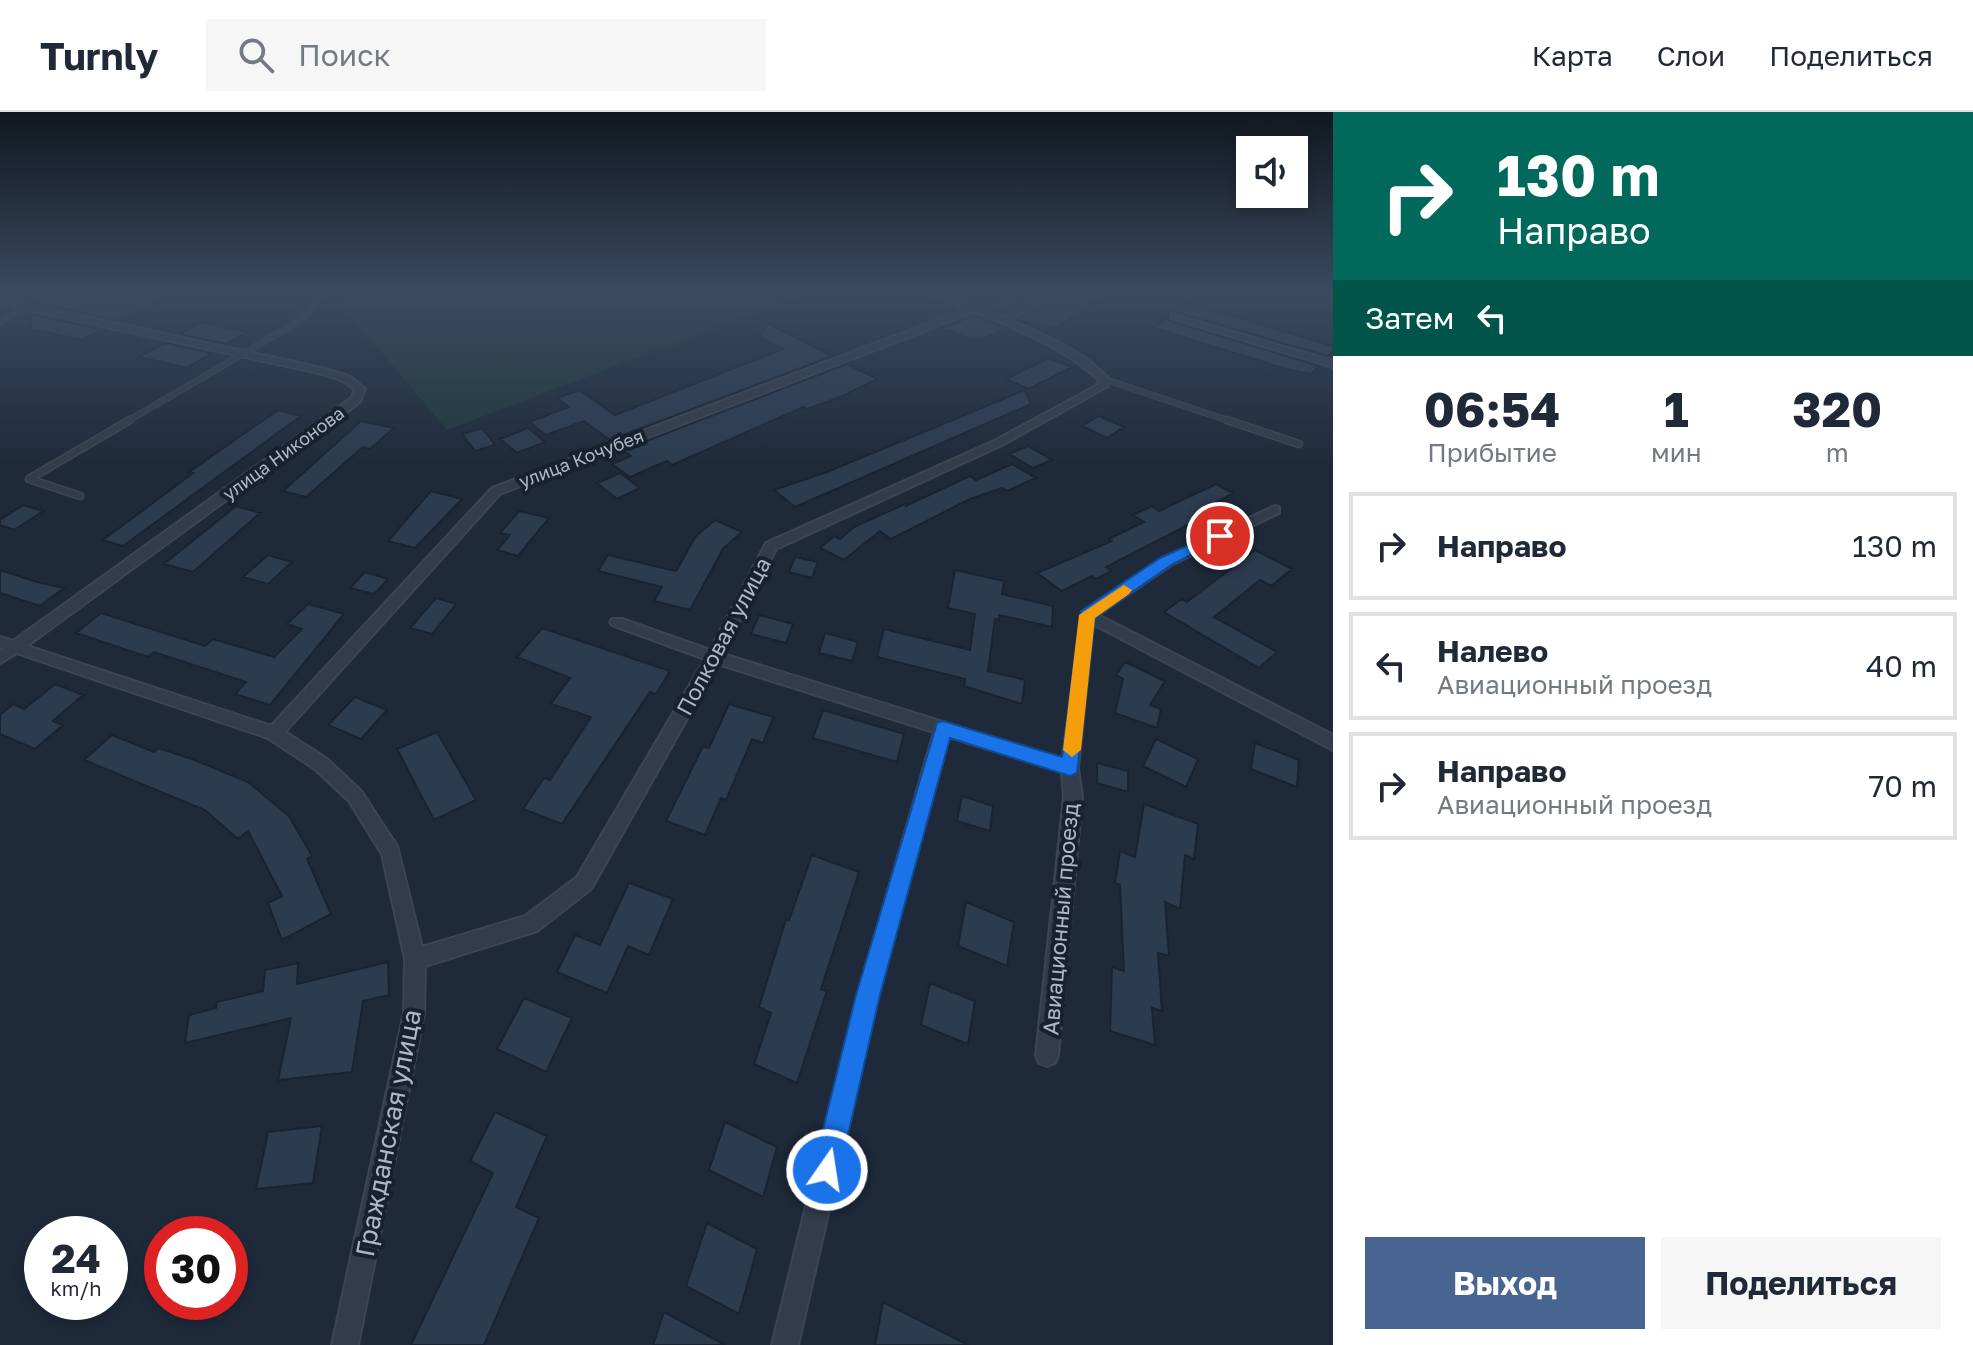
<!DOCTYPE html>
<html lang="ru">
<meta charset="utf-8">
<style>
:root{--surface:#fff;--page:#f6f6f7;--text:#1f2937;--muted:#747a83;--line:#e0e1e3;--accent:#486491}
body{margin:0;font-family:"Golos Text",sans-serif;background:var(--page);color:var(--text);height:100vh;display:flex;flex-direction:column;font-size:30px;white-space:nowrap}
*{box-sizing:border-box;margin:0}
p{font-size:26px;color:var(--muted)}
.icon{flex:none;width:44px;height:44px;fill:none;stroke:currentColor;stroke-width:2;stroke-linecap:round;stroke-linejoin:round}
.map{position:relative;flex:1;overflow:hidden}
.details{display:flex;flex-direction:column;background:var(--surface);width:640px}
.details>*{flex:none}
.guide{background:#00695c;color:#fff;overflow:hidden}
.buttons{position:absolute;left:1236px;top:24px;display:grid;gap:16px}
.buttons a{display:grid;place-items:center;width:72px;height:72px;border-radius:0px;background:var(--surface);box-shadow:0 4px 12px #0003;font-size:40px}
.speed{position:absolute;left:24px;top:1104px;display:flex;gap:16px;font-size:40px;font-weight:700;text-align:center}
.speed>*{display:grid;place-content:center;width:104px;height:104px;border-radius:50%;background:var(--surface);box-shadow:0 4px 12px #0003;line-height:1}
.speed small{font-size:20px;font-weight:400}
.speed .limit{border:12px solid #d22;background:#fff;color:#111}
.pin{position:absolute;display:grid;place-items:center;width:68px;height:68px;color:#fff;margin:-34px;border:4px solid #fff;border-radius:50%;box-shadow:0 2px 8px #0007}
.me{position:absolute;width:88px;margin:-44px;rotate:13deg;stroke-linejoin:round;filter:drop-shadow(0 0 6px #0008)}
.turn{display:flex;align-items:center;gap:28px;height:168px;padding:0 32px;font-size:36px}
.turn .icon{width:104px;height:104px;stroke-width:2.5}
.turn b{display:block;font-size:56px;line-height:68px}
.then{display:flex;align-items:center;height:76px;padding:0 32px;background:#0003;gap:16px;font-size:30px}
.eta{display:flex;justify-content:space-evenly;align-items:center;height:136px;text-align:center}
.eta b{font-size:48px;font-weight:700;line-height:56px}
.cta{display:flex;gap:16px;margin-top:auto;padding:16px 32px}
.cta a{flex:1;height:92px;border-radius:0px;background:var(--accent);color:#fff;font-size:32px;font-weight:700;line-height:92px;text-align:center}
.cta a+a{background:var(--page);color:var(--text)}
ul{padding:0;list-style:none}
li{display:flex;align-items:center;gap:24px;height:108px;margin:0 16px 12px;padding:0 16px;border:4px solid var(--line);border-radius:0px}
li div{flex:1}
li b{display:block;font-size:30px}
li em{font-style:normal}
header{display:flex;align-items:center;gap:48px;box-sizing:border-box;height:112px;padding:0 40px;background:var(--surface);border-bottom:2px solid var(--line)}
header strong{font-size:38px}
nav{display:flex;gap:44px;margin-inline-start:auto;font-size:28px}
.search{width:560px;height:72px;background:var(--page);display:flex;align-items:center;gap:20px;box-sizing:border-box;padding:0 28px;border-radius:0px;color:var(--muted);font-size:30px}
main{display:flex;flex:1;min-height:0}
.map>svg:first-child{display:block}
.green{fill:#20383b}
.building{fill:#2d3b4f;stroke:#1a2331;stroke-width:2}
.lines{fill:none;stroke-linecap:round;stroke-linejoin:round}
.lane-far1-casing{stroke:#3c4554;stroke-width:7}
.lane-casing{stroke:#3c4554;stroke-width:9}
.street-casing{stroke:#3c4554;stroke-width:4}
.lane-far1{stroke:#323c4a;stroke-width:5}
.lane{stroke:#323c4a;stroke-width:6}
.street{fill:#323c4a;fill-rule:evenodd}
.route{fill:#1a73e8;stroke:#114b97;stroke-width:2}
.slow{fill:#f59e0b}
.labels{text-anchor:middle;dominant-baseline:central;stroke-width:8;stroke-linejoin:round;paint-order:stroke}
.far-street-label{font-size:18px;fill:#acb7c7;stroke:#18212f}
.street-label{font-size:22px;fill:#acb7c7;stroke:#18212f}
.near-street-label{font-size:26px;fill:#acb7c7;stroke:#18212f}
</style>
<header>
<strong>Turnly</strong>
<div class="search"><svg class="icon" aria-label="search" viewBox="0 0 24 24"><circle cx="10" cy="10" r="6"/><path d="M15 15l6 6"/></svg>Поиск</div>
<nav><a>Карта</a><a>Слои</a><a>Поделиться</a></nav>
</header>
<main>
<div class="map">
<svg width="1333" height="1233" viewBox="0 0 1333 1233">
<rect width="100%" height="100%" fill="#1e2a3a"/>
<path class="green" d="M 332,182 L 804,182 L 447,318 Z"/>
<path class="building" d="M 31,182 L 170,182 L 119,209 L 31,190 Z
M 1003,182 L 1037,182 L 1003,202 L 981,194 Z
M 1058,182 L 1106,182 L 1054,217 L 1017,208 Z
M 1188,191 L 1333,234 L 1333,239 L 1328,244 L 1176,200 Z
M 31,202 L 103,217 L 82,228 L 31,217 Z
M 974,203 L 989,209 L 1007,216 L 981,228 L 971,228 L 944,216 Z
M 1168,206 L 1170,209 L 1319,254 L 1311,262 L 1286,257 L 1154,216 Z
M 201,210 L 247,220 L 226,232 L 179,222 Z
M 767,211 L 832,244 L 610,328 L 584,309 L 546,323 L 529,310 L 569,295 L 557,286 L 579,278 L 615,303 L 783,237 L 760,225 Z
M 164,231 L 212,241 L 187,256 L 139,245 Z
M 1049,246 L 1072,255 L 1029,277 L 1006,267 Z
M 847,252 L 877,267 L 843,284 L 807,297 L 803,295 L 672,353 L 667,349 L 630,365 L 612,352 L 631,344 L 623,338 Z
M 1025,278 L 1031,292 L 795,395 L 774,378 L 827,360 Z
M 278,298 L 301,304 L 123,434 L 103,428 L 193,361 L 189,360 Z
M 1099,304 L 1124,315 L 1107,326 L 1082,314 Z
M 361,309 L 394,316 L 370,337 L 363,335 L 306,385 L 283,379 Z
M 482,316 L 495,333 L 475,339 L 462,322 Z
M 528,316 L 545,330 L 517,341 L 500,327 Z
M 1028,334 L 1052,348 L 1033,356 L 1009,342 Z
M 1012,352 L 1036,366 L 1007,379 L 1002,376 L 970,387 L 891,427 L 880,419 L 844,448 L 820,436 L 834,424 L 840,427 L 854,415 L 905,392 L 906,394 L 970,364 L 976,368 Z
M 620,361 L 640,376 L 617,387 L 597,371 Z
M 1216,372 L 1233,381 L 1208,395 L 1215,399 L 1106,455 L 1112,459 L 1096,467 L 1092,464 L 1062,479 L 1037,461 L 1112,429 L 1109,427 L 1144,410 L 1133,403 L 1152,394 L 1159,399 Z
M 431,379 L 462,387 L 415,436 L 388,429 Z
M 23,393 L 43,399 L 14,418 L 0,413 L 0,408 Z
M 236,394 L 260,401 L 193,460 L 164,452 Z
M 519,399 L 549,406 L 518,444 L 497,438 L 510,423 L 500,421 Z
M 715,408 L 742,420 L 723,437 L 690,498 L 654,489 L 662,475 L 598,459 L 608,443 L 676,459 L 696,424 Z
M 1255,438 L 1292,457 L 1271,474 L 1260,468 L 1214,505 L 1277,540 L 1259,556 L 1164,500 L 1182,487 L 1187,490 Z
M 268,443 L 292,450 L 268,472 L 243,465 Z
M 795,445 L 818,450 L 812,466 L 789,460 Z
M 0,458 L 37,470 L 64,476 L 40,494 L 0,481 Z
M 955,458 L 1004,469 L 1002,482 L 1053,494 L 1052,515 L 999,503 L 999,508 L 995,507 L 988,559 L 1025,568 L 1022,592 L 964,574 L 965,567 L 877,545 L 884,517 L 970,538 L 975,502 L 948,496 Z
M 365,460 L 388,467 L 374,482 L 350,476 Z
M 436,486 L 456,492 L 432,522 L 410,516 Z
M 308,492 L 344,502 L 270,593 L 235,582 L 246,570 L 154,540 L 148,545 L 76,521 L 101,501 L 205,534 L 213,527 L 274,545 L 302,517 L 287,512 Z
M 759,503 L 793,512 L 786,531 L 751,522 Z
M 542,516 L 670,559 L 656,582 L 650,580 L 562,712 L 523,697 L 544,666 L 550,668 L 591,605 L 551,592 L 570,566 L 517,545 Z
M 825,521 L 858,530 L 852,549 L 819,541 Z
M 1125,550 L 1165,569 L 1150,593 L 1161,597 L 1157,616 L 1115,601 L 1123,567 L 1116,563 Z
M 55,572 L 83,583 L 53,609 L 63,613 L 35,637 L 0,622 L 0,603 L 13,592 L 24,597 Z
M 355,585 L 387,598 L 361,627 L 328,613 Z
M 729,592 L 773,605 L 763,631 L 752,627 L 726,688 L 721,686 L 705,723 L 666,709 L 703,634 L 709,636 Z
M 823,598 L 904,622 L 897,650 L 813,626 Z
M 437,620 L 476,688 L 434,708 L 397,637 Z
M 112,623 L 154,640 L 158,636 L 192,647 L 248,670 L 289,704 L 312,744 L 307,747 L 331,802 L 282,828 L 268,791 L 282,784 L 248,719 L 238,727 L 205,698 L 84,648 Z
M 1156,627 L 1198,647 L 1186,675 L 1143,654 Z
M 1255,631 L 1299,648 L 1297,675 L 1251,657 Z
M 1097,651 L 1128,659 L 1128,680 L 1097,671 Z
M 962,684 L 993,694 L 990,719 L 957,709 Z
M 1144,692 L 1198,712 L 1194,747 L 1185,743 L 1180,797 L 1165,790 L 1169,844 L 1158,841 L 1162,899 L 1152,896 L 1155,933 L 1110,919 L 1112,855 L 1124,859 L 1120,773 L 1115,771 L 1120,739 L 1135,745 Z
M 812,743 L 859,760 L 821,877 L 827,879 L 797,971 L 754,952 L 771,901 L 759,895 L 786,807 L 789,808 Z
M 629,771 L 673,787 L 649,843 L 628,834 L 607,881 L 557,860 L 575,823 L 600,833 Z
M 966,790 L 1014,810 L 1007,854 L 958,834 Z
M 388,850 L 389,883 L 363,889 L 352,960 L 278,968 L 291,906 L 185,931 L 189,903 L 216,896 L 217,890 L 263,879 L 265,858 L 298,851 L 297,872 Z
M 930,871 L 975,889 L 968,932 L 921,913 Z
M 524,886 L 572,906 L 546,960 L 497,937 Z
M 495,1000 L 547,1024 L 516,1095 L 539,1106 L 484,1233 L 411,1233 L 493,1061 L 470,1049 Z
M 725,1010 L 777,1035 L 763,1085 L 709,1058 Z
M 322,1014 L 313,1071 L 256,1077 L 268,1020 Z
M 707,1111 L 757,1137 L 739,1202 L 686,1174 Z
M 883,1190 L 968,1233 L 875,1233 Z
M 664,1200 L 725,1233 L 653,1233 Z"/>
<g class="lines">
<g class="lane-far1-casing">
<path id="lane-far1" d="M 0,210 L 24,196
M 1104,267 L 1233,310
M 126,310 L 301,208 L 319,186"/>
</g>
<g class="lane-casing">
<path id="lane" d="M 1227,308 L 1299,332
M 80,384 L 29,367 L 130,308"/>
</g>
<g class="street-casing">
<path id="street" d="M 929,182 L 942,182 L 1003,205 L 1044,182 L 1055,182 L 1010,208 C 1045,223 1083,239 1109,267 L 1108,274 L 1002,333 L 776,437 L 723,542 L 1063,647 L 1082,500 L 1161,447 L 1275,394 L 1279,395 L 1279,401 L 1171,453 L 1098,503 L 1333,623 L 1333,638 L 1093,512 L 1078,656 L 1082,685 L 1058,943 L 1055,951 L 1047,954 L 1039,951 L 1036,943 L 1064,685 L 1062,660 L 949,625 L 878,883 L 798,1233 L 772,1233 L 858,883 L 934,620 L 718,552 L 591,777 L 537,819 L 425,854 L 424,901 L 358,1233 L 332,1233 L 404,901 L 405,847 L 382,742 L 349,689 L 315,657 L 268,626 L 17,541 L 0,551 L 0,538 L 3,536 L 0,535 L 0,525 L 13,529 L 351,286 L 355,278 L 343,269 L 323,262 L 0,192 L 0,186 L 326,257 L 351,265 L 365,277 L 360,290 L 27,534 L 271,614 L 492,376 L 966,197 ZM 974,200 C 1018,217 1063,235 1099,268 L 1098,273 L 994,329 L 766,431 L 710,538 L 622,507 L 612,507 L 610,510 L 612,513 L 705,547 L 577,765 L 525,804 L 422,835 L 397,734 L 361,679 L 327,647 L 285,620 L 500,382 Z
M 1171,202 L 1333,249 L 1333,255 L 1171,206 Z"/>
</g>
<use href="#lane-far1" class="lane-far1"/>
<use href="#lane" class="lane"/>
<use href="#street" class="street"/>
</g>
<linearGradient id="sky" x2="0" y2="1"><stop stop-color="#101720"/><stop offset="0.51" stop-color="#3b4a60"/><stop offset="1" stop-color="#3b4a60" stop-opacity="0"/></linearGradient>
<rect width="1333" height="355" fill="url(#sky)"/>
<path class="route" d="M 1215,421 L 1227,424 L 1171,453 L 1095,506 L 1077,661 L 1070,664 L 950,626 L 880,883 L 840,1058 L 836,1067 L 827,1071 L 817,1067 L 813,1058 L 856,883 L 937,611 L 943,609 L 1062,645 L 1081,499 L 1160,446 Z"/>
<path class="slow" d="M 1124,473 L 1132,478 L 1129,482 L 1095,506 L 1081,638 L 1072,645 L 1063,638 L 1079,503 Z"/>
<g class="labels">
<g class="far-street-label">
<text transform="translate(283 341) rotate(-36)">улица Никонова</text>
<text transform="translate(581 346) rotate(-21)">улица Кочубея</text>
</g>
<g class="street-label">
<text transform="translate(723 524) rotate(-62)">Полковая улица</text>
<text transform="translate(1060 807) rotate(-85)">Авиационный проезд</text>
</g>
<g class="near-street-label">
<text transform="translate(388 1021) rotate(-79)">Гражданская улица</text>
</g>
</g>
</svg>
<div class="buttons">
<a><svg class="icon" aria-label="sound" viewBox="0 0 24 24"><path d="M4 9h4l5-4v14l-5-4H4zM17 9q2 3 0 6"/></svg></a>
</div>
<div class="speed"><div>24<small>km/h</small></div><div class="limit">30</div></div>
<div class="pin" style="left:1220px;top:424px;background:#d93025"><svg class="icon" aria-label="arrive" viewBox="0 0 24 24"><path d="M6 21V4h12l-3 4 3 4H6"/></svg></div>
<svg class="me" style="left:827px;top:1058px" viewBox="-20 -20 40 40"><circle r="17" fill="#1a73e8" stroke="#fff" stroke-width="3"/><path d="M0-11L8 9 0 5-8 9z" fill="#fff"/></svg>
</div>
<section class="details">
<div class="guide">
<div class="turn"><svg class="icon" aria-label="right" viewBox="0 0 24 24"><path d="M7 20v-9h11M14 6l5 5-5 5"/></svg><div><b>130 m</b>Направо</div></div>
<div class="then">Затем<svg class="icon" aria-label="left" viewBox="0 0 24 24"><path d="M17 20v-9H6M10 6l-5 5 5 5"/></svg></div>
</div>
<div class="eta">
<div><b>06:54</b><p>Прибытие</p></div>
<div><b>1</b><p>мин</p></div>
<div><b>320</b><p>m</p></div>
</div>
<ul>
<li><svg class="icon" aria-label="right" viewBox="0 0 24 24"><path d="M7 20v-9h11M14 6l5 5-5 5"/></svg><div><b>Направо</b></div><em>130 m</em></li>
<li><svg class="icon" aria-label="left" viewBox="0 0 24 24"><path d="M17 20v-9H6M10 6l-5 5 5 5"/></svg><div><b>Налево</b><p>Авиационный проезд</p></div><em>40 m</em></li>
<li><svg class="icon" aria-label="right" viewBox="0 0 24 24"><path d="M7 20v-9h11M14 6l5 5-5 5"/></svg><div><b>Направо</b><p>Авиационный проезд</p></div><em>70 m</em></li>
</ul>
<div class="cta"><a>Выход</a><a>Поделиться</a></div>
</section>
</main>
